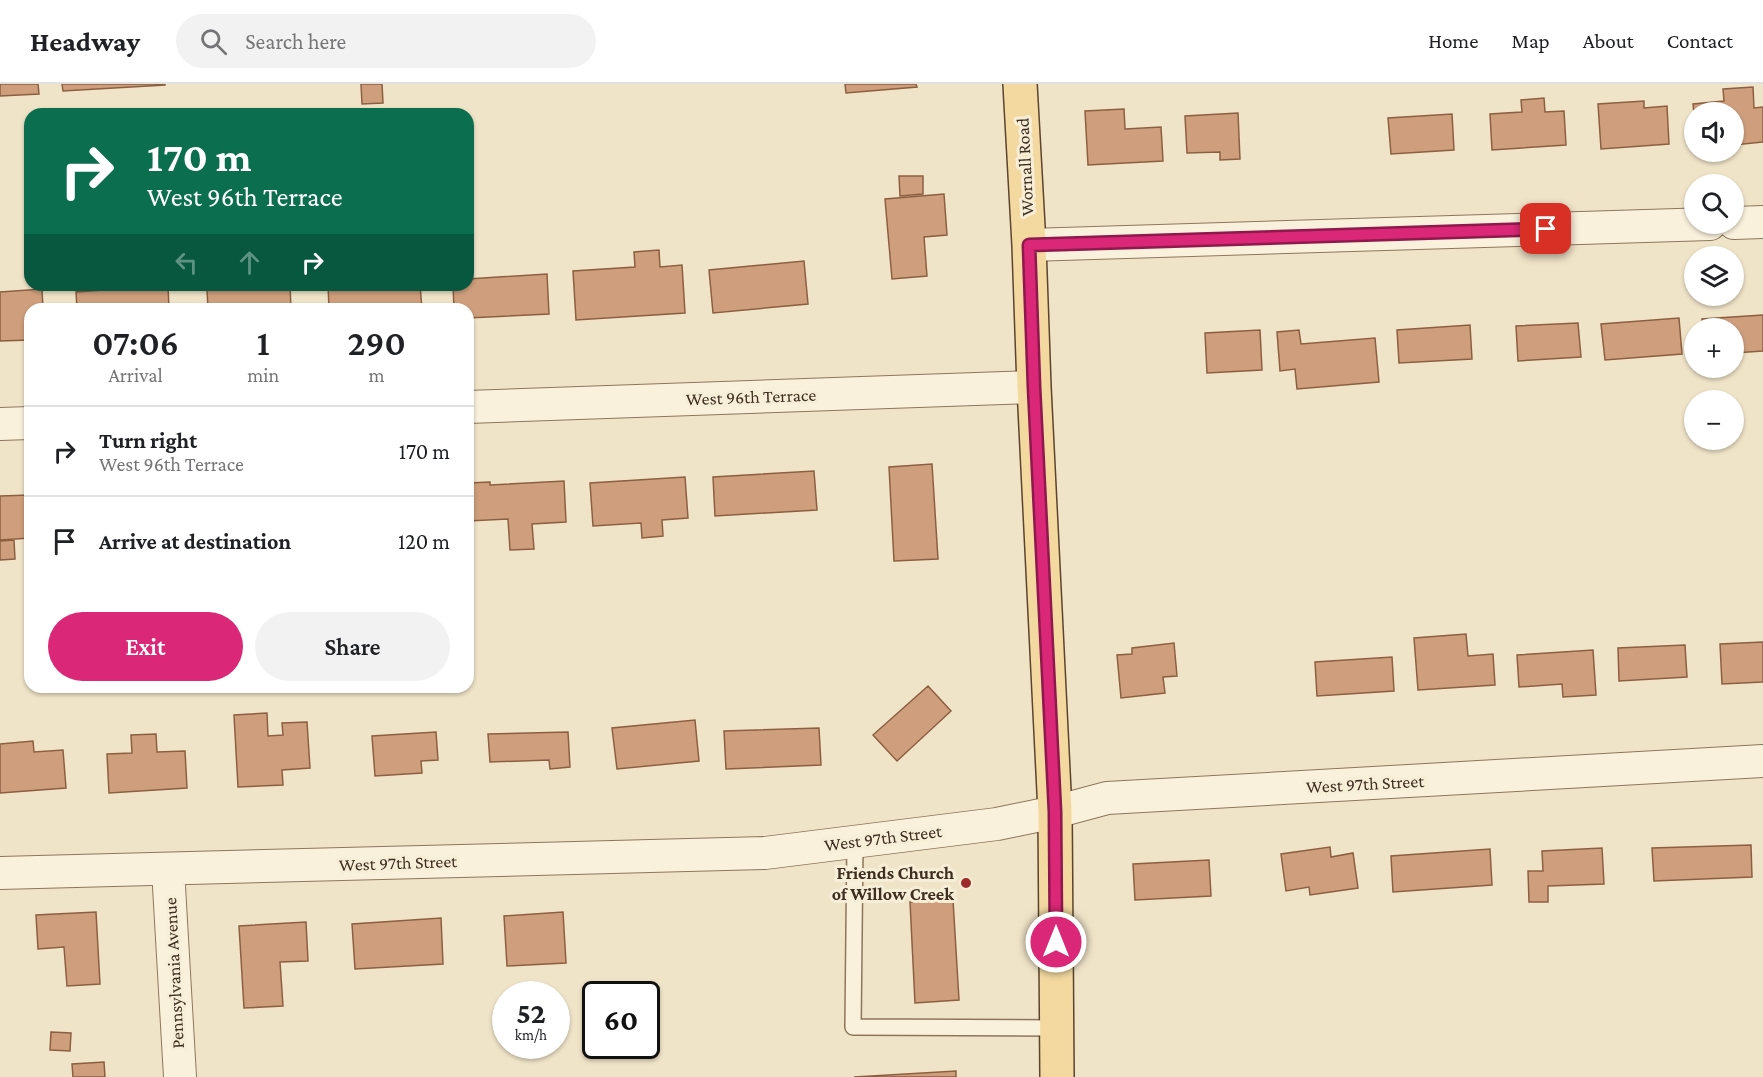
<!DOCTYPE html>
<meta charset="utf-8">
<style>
:root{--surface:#fff;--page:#f2f2f2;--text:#202124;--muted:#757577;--line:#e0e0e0;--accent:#db2777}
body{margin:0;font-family:"Crimson Pro",serif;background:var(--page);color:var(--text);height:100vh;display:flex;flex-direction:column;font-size:22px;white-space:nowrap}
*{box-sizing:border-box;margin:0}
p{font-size:20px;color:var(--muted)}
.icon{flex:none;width:33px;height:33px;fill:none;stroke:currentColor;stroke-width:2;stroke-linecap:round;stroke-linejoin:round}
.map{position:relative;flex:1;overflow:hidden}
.drawer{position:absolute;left:24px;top:219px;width:450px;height:390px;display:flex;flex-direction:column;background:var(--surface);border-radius:18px;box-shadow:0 2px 4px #0004}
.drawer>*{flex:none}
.guide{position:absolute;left:24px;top:24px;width:450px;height:183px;border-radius:18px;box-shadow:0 2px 4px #0004;background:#0b6e4f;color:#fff;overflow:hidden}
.buttons{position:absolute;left:1684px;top:18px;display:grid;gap:12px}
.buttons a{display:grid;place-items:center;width:60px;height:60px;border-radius:50%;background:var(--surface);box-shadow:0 2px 4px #0004;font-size:30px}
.speed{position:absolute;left:492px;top:897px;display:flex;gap:12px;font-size:30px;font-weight:700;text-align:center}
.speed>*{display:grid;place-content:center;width:78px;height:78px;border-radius:50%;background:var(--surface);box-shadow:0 2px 4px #0004;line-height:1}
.speed small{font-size:15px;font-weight:400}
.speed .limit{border:3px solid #111;border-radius:9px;background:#fff;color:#111}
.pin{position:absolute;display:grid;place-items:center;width:51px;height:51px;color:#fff;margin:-26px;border-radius:12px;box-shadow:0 3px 9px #0006}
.me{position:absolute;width:66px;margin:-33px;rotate:0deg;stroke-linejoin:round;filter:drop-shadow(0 0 4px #0008)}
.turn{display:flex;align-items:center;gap:21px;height:126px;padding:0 24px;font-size:27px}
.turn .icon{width:78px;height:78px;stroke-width:2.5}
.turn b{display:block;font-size:42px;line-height:51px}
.lanes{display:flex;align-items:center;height:57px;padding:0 24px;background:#0003;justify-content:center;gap:30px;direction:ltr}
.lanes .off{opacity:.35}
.eta{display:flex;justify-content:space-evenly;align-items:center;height:102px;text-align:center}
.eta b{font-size:36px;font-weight:600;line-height:42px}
.button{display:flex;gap:12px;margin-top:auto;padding:12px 24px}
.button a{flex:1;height:69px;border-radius:36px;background:var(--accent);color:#fff;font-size:24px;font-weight:600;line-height:69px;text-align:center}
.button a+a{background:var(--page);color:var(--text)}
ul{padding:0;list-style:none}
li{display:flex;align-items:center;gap:18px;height:90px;padding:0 24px;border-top:2px solid var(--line)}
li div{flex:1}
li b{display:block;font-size:22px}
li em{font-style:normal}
header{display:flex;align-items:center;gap:36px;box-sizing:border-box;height:84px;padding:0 30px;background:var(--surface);border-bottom:2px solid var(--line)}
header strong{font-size:28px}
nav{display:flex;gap:33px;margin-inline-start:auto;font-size:21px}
.search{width:420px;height:54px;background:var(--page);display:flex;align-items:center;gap:15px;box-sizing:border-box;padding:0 21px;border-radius:33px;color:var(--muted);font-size:22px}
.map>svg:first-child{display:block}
.building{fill:#cf9f7d;stroke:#8d5f41;stroke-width:1.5}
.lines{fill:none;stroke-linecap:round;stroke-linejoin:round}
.lane-casing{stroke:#8d765c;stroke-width:18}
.street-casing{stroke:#8d765c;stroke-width:34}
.primary-casing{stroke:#5b4430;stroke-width:36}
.lane{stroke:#faf1dc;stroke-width:15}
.street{stroke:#faf1dc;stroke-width:32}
.primary{stroke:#f3d9a0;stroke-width:33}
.route-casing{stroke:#8e194d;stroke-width:15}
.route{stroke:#db2777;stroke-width:10}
.poi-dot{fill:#9e2a2b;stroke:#f7eed8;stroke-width:2}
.labels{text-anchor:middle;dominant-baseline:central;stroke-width:6;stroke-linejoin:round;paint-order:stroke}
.street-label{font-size:18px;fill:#3d2e20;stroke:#f7eed8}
.poi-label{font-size:18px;font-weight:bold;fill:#3d2e20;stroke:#f7eed8;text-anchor:end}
</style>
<header>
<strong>Headway</strong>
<div class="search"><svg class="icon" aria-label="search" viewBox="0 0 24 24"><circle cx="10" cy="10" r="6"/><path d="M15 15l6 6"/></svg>Search here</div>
<nav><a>Home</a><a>Map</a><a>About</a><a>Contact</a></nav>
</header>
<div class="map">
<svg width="1763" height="993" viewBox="0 0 1763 993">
<rect width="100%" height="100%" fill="#f0e4c8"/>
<path class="building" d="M 0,0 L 38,0 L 39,10 L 0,12 Z
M 62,0 L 165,0 L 165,1 L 63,7 Z
M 361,0 L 382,0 L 383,19 L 362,20 Z
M 845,0 L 916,0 L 917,3 L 846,9 Z
M 1753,3 L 1754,24 L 1763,23 L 1763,58 L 1734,61 L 1734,28 L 1695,28 L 1695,40 L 1693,20 L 1724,17 L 1723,5 Z
M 1544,14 L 1545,28 L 1564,27 L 1566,61 L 1492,66 L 1490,30 L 1522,28 L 1521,16 Z
M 1644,17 L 1644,24 L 1667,22 L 1669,60 L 1601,65 L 1598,20 Z
M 1124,25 L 1125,45 L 1161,43 L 1163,77 L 1088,81 L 1085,27 Z
M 1238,29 L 1240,75 L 1220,76 L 1220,68 L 1187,69 L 1185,32 Z
M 1452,30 L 1454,66 L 1391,70 L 1388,34 Z
M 899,92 L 923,92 L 923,110 L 900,112 Z
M 944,110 L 947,151 L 924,153 L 927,192 L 892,195 L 885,115 Z
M 659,166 L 660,183 L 682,181 L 685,229 L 576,236 L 573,187 L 635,183 L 634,168 Z
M 804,177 L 808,220 L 713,229 L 709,186 Z
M 547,190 L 549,230 L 468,234 L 468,225 L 454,225 L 453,201 L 468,201 L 468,195 Z
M 103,201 L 134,201 L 134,204 L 168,202 L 169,225 L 77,225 L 76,208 L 103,206 Z
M 290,201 L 291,225 L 208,225 L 207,206 Z
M 328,201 L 420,201 L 422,225 L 329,225 Z
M 42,205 L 43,225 L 30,225 L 30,256 L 0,257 L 0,208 Z
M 1763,231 L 1763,267 L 1734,269 L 1734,244 L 1703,244 L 1702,235 Z
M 1679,234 L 1682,270 L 1605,276 L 1601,240 Z
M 1578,239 L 1581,273 L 1518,277 L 1516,242 Z
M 1470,241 L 1472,275 L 1399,279 L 1397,246 Z
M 1260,246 L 1262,286 L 1207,289 L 1205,249 Z
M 1299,246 L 1301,260 L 1375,254 L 1379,298 L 1297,305 L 1295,285 L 1280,287 L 1277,248 Z
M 932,380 L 938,475 L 894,477 L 889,383 Z
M 814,387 L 817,426 L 715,432 L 713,393 Z
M 685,393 L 688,434 L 662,436 L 663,452 L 642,454 L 641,439 L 593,442 L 590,399 Z
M 564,397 L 566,438 L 532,440 L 534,465 L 510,466 L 508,435 L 468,437 L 468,399 L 490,398 L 490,401 Z
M 30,411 L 30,454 L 0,456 L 0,412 Z
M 14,456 L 15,475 L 0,476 L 0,457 Z
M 1466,550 L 1468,572 L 1493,570 L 1495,601 L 1418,606 L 1414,554 Z
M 1763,558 L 1763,598 L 1722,600 L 1720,560 Z
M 1174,559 L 1177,592 L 1163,593 L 1165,609 L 1121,614 L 1117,571 L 1132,570 L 1132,564 Z
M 1685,561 L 1687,593 L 1619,597 L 1618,564 Z
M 1593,566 L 1596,611 L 1563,613 L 1562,600 L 1519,603 L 1517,571 Z
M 1392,573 L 1394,607 L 1317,612 L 1315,578 Z
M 928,602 L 951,627 L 897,677 L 873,651 Z
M 267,629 L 268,652 L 283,651 L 282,639 L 307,638 L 310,684 L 282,686 L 283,701 L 238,703 L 234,631 Z
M 695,636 L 699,677 L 617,685 L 612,644 Z
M 819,644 L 821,681 L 726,685 L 724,647 Z
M 436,648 L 438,676 L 421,677 L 422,689 L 375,692 L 372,652 Z
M 568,648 L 570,683 L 550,685 L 549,676 L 490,678 L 488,650 Z
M 156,650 L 157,668 L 185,667 L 187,704 L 109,709 L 107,670 L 132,669 L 131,651 Z
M 33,657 L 34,668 L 63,666 L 66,704 L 0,709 L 0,660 Z
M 1751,761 L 1752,793 L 1654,797 L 1652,764 Z
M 1330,763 L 1331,773 L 1353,769 L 1358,804 L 1310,811 L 1309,803 L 1286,807 L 1281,770 Z
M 1602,764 L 1604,800 L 1548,802 L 1548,818 L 1529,818 L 1528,787 L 1543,787 L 1542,767 Z
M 1490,765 L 1492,801 L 1393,808 L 1391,772 Z
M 1209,776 L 1211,812 L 1135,816 L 1133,780 Z
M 953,816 L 959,916 L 915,919 L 910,818 Z
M 96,828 L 100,900 L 67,902 L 64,863 L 38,865 L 36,831 Z
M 563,828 L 566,879 L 507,882 L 504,832 Z
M 441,834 L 443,880 L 355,885 L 352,840 Z
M 306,838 L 308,877 L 280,878 L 283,922 L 244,924 L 239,842 Z
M 51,948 L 71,949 L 70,967 L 50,966 Z
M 104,978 L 105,993 L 73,993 L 72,980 Z
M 956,987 L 956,993 L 854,993 Z"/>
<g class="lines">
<g class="lane-casing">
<path id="lane" d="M 855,758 L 853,943 L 1057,944"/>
</g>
<g class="street-casing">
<path id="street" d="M 1734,139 L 1763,138
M 1029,161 L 1710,140
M 468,323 L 1034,303
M 0,340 L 30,339
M 168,785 L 180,993
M 0,789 L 765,769 L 997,740 L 1055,728 L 1107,714 L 1763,677"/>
</g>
<g class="primary-casing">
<path id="primary" d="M 1020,0 L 1029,161 L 1034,303 L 1055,728 L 1057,993"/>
</g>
<use href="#lane" class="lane"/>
<use href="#street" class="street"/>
<use href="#primary" class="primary"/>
</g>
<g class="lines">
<g class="route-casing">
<path id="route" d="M 1056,858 L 1055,728 L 1034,303 L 1029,161 L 1546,145"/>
</g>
<use href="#route" class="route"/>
</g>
<circle class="poi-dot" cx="966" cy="799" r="6"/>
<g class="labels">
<g class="street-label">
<text transform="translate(1025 83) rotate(-93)">Wornall Road</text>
<text transform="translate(751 313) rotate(-2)">West 96th Terrace</text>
<text transform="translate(1365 700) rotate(-3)">West 97th Street</text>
<text transform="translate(883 754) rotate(-7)">West 97th Street</text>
<text transform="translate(398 779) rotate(-2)">West 97th Street</text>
<text transform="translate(174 889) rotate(-93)">Pennsylvania Avenue</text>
</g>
<g class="poi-label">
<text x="954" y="789">Friends Church<tspan x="954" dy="21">of Willow Creek</tspan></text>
</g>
</g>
</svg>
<div class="buttons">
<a><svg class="icon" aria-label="sound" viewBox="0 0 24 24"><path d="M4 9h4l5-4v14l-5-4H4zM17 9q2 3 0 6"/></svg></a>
<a><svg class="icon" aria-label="search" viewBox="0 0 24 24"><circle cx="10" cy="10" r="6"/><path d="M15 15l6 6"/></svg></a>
<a><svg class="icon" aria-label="layers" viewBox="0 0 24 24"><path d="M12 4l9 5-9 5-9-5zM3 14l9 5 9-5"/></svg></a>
<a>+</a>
<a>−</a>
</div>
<div class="speed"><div>52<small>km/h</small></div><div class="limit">60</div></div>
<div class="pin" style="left:1546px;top:145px;background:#d93025"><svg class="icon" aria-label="arrive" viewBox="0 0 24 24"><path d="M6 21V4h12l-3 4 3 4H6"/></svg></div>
<svg class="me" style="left:1056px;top:858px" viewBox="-20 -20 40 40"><circle r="17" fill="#db2777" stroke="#fff" stroke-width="3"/><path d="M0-11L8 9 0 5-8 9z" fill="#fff"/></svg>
<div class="guide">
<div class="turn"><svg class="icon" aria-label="right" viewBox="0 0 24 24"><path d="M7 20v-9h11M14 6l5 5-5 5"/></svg><div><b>170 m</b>West 96th Terrace</div></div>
<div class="lanes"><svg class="icon off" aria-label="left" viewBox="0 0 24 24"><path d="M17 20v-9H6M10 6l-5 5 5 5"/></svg><svg class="icon off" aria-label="ahead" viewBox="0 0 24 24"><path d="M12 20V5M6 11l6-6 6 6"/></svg><svg class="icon" aria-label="right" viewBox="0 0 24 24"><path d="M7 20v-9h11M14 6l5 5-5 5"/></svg></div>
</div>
<section class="drawer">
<div class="eta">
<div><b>07:06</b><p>Arrival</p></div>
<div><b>1</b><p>min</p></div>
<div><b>290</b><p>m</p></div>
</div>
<ul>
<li><svg class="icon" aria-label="right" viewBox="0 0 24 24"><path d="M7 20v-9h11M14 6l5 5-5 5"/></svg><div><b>Turn right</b><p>West 96th Terrace</p></div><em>170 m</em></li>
<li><svg class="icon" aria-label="arrive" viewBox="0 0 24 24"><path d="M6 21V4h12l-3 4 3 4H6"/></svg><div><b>Arrive at destination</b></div><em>120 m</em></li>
</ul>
<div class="button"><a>Exit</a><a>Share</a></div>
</section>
</div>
